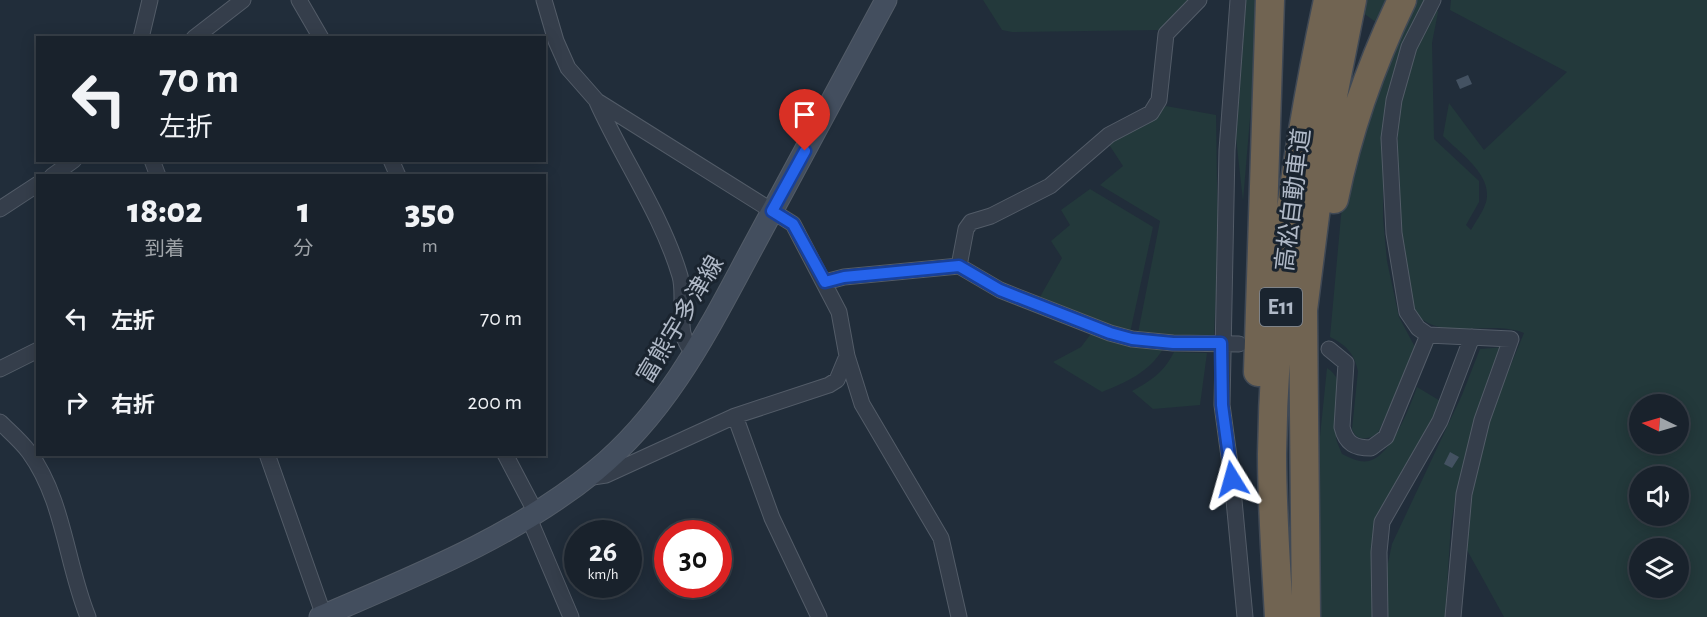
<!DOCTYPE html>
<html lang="ja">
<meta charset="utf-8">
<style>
:root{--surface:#19222c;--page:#222a34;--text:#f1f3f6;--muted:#9fa4a9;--line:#373f48}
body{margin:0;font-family:"Alegreya Sans","Noto Sans JP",sans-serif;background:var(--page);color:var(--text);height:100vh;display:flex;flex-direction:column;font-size:22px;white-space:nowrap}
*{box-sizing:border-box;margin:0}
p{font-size:20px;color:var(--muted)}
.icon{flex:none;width:33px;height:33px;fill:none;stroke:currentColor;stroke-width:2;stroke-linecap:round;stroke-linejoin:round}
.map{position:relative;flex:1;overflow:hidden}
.panel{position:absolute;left:36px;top:174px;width:510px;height:282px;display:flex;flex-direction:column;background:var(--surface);border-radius:0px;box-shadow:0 3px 15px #0003,0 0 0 2px var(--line)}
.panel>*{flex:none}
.top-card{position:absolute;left:36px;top:36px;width:510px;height:126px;border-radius:0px;box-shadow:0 3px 15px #0003,0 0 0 2px var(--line);background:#19222c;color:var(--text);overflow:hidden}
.needle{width:39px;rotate:275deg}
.controls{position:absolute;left:1629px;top:394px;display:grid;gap:12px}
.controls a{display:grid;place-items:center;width:60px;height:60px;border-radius:50%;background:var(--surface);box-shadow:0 3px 15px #0003,0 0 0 2px var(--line);font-size:30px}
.speed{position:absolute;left:564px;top:520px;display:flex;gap:12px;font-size:30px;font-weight:700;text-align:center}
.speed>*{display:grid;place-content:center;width:78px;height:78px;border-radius:50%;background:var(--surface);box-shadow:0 3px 15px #0003,0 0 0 2px var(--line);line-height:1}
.speed small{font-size:15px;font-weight:400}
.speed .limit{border:9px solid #d22;background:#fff;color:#111}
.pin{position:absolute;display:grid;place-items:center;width:51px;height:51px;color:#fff;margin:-62px -26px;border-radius:50% 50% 50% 0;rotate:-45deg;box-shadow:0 0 6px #0007}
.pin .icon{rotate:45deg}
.me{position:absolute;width:66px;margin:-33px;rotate:352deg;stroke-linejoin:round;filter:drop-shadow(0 0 4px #0008)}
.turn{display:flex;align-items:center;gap:21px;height:126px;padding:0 24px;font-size:27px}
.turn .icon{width:78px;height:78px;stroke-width:2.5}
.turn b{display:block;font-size:42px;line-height:51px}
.eta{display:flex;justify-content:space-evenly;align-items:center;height:102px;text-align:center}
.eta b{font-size:36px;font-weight:800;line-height:42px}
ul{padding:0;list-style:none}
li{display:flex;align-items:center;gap:18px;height:84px;padding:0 24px}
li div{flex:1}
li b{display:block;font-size:22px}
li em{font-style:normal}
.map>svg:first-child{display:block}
.green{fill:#23393b;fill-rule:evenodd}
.building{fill:#445262}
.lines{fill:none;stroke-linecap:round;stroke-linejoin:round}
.minor-casing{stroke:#535c68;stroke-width:17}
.secondary-casing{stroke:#535c68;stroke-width:23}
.motorway-casing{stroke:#404955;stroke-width:31}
.minor{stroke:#353e4b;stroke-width:15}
.secondary{stroke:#434e5e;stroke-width:21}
.motorway{stroke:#716452;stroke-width:28}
.route-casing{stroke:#184099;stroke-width:15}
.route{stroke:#2563eb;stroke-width:10}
.labels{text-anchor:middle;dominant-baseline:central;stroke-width:6;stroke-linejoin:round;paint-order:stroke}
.shield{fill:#1a242f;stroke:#838c99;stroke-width:1.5}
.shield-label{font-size:22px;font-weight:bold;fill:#b0b9c7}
.street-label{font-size:24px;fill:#b0b9c7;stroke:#1a242f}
</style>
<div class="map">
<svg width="1707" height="617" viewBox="0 0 1707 617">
<rect width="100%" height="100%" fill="#212d3a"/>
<path class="green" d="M 983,0 L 1191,0 L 1160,30 L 1012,32 L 1002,30 Z
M 1246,0 L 1260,0 L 1243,201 L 1236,138 Z
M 1367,0 L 1391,0 L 1380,25 L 1363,13 Z
M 1413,0 L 1425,0 L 1403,43 L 1387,97 L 1383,133 L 1383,218 L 1387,261 L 1399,317 L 1416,349 L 1378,433 C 1369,440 1356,442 1352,429 L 1358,371 C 1354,353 1346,345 1330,337 L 1341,216 L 1348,170 Z
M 1451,0 L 1707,0 L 1707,617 L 1504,617 L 1467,550 L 1471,490 L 1486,425 L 1524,333 C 1491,320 1450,339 1423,320 C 1409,311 1410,285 1407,269 C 1396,200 1390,130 1411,62 C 1417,44 1428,26 1436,8 L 1438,12 L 1432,43 L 1434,139 L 1479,181 L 1479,202 L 1466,225 L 1471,230 C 1476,221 1482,213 1485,205 C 1496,177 1460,153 1443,136 L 1449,103 L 1484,150 L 1567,72 L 1450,10 ZM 1640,405 L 1678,405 L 1678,444 L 1640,444 ZM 1640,477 L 1678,477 L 1678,516 L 1640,516 ZM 1640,549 L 1678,549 L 1678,588 L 1640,588 Z
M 1166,106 L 1216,115 L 1218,249 L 1214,335 L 1158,337 L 1138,333 L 1160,221 L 1100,185 L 1123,166 L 1108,143 L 1155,117 Z
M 1090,189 L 1153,227 L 1130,333 L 1040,297 L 1062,258 L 1051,241 L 1070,225 L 1061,210 Z
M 1093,331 L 1121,344 L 1163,349 C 1149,372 1127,382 1102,392 L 1053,362 L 1081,347 Z
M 1504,347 L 1490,372 L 1457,490 L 1451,524 L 1445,617 L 1386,617 L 1386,572 L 1392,544 L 1462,395 L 1480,349 Z
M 1174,352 L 1207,353 L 1200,405 L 1153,409 L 1132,391 C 1151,381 1164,372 1174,352 Z
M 1327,368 C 1350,382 1336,414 1336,436 C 1336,442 1340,448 1342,454 C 1350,458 1360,463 1369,461 C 1391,456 1410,407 1417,387 L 1442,402 L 1374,539 L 1371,561 L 1374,617 L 1318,617 L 1319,446 Z"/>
<path class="building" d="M 1468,75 L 1472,84 L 1460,89 L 1456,80 Z
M 1450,452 L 1459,457 L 1452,468 L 1444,464 Z"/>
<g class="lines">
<g class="minor-casing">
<path id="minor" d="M 299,0 L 321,38
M 544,0 L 556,41 L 568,68 L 597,101 L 793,224 L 839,312 L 847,356 L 862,404 L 941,538 L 959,617
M 1238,0 L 1227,150 L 1222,405 L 1232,479 L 1245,617
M 1433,0 L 1409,47 L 1394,100 L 1389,138 L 1394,233 L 1407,312 L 1418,328 L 1428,335 L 1511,339 L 1482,420 L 1464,494 L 1453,617
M 141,38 L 150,0
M 194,38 L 243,0
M 597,102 C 623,160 662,215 680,276 C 687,301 672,337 696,354
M 152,160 L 158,176
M 391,160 L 398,176
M 52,176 L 74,160
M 0,209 L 38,184
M 959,266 L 966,229 L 971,222 L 991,216 L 1050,186 L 1109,135 L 1151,113 L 1159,100 L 1166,34 L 1199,0
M 825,282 L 844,277 L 959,266 L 1000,290 L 1110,333 L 1132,339 L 1173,343 L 1239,344
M 1329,349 L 1346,363 L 1342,427 C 1346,444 1355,448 1371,448 L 1386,437 L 1428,335
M 0,369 L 38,350
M 735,416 L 772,518 L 819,617
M 0,422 C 9,431 21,441 29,452 C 64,500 66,563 88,617
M 267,454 L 324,616
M 505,454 L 536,513
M 586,478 L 606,475 L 735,416 L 829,385 L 837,380 L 847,356
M 529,518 L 571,617
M 1380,617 L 1379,552 L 1382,522 L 1440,421 L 1472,337"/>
</g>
<g class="secondary-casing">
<path id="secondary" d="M 320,617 C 415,576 514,537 595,471 C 670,410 710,326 755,243 C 799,162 842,81 886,0"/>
</g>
<g class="motorway-casing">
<path id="motorway" d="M 1334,199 C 1348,129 1371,65 1402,0
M 1258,372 L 1270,0
M 1279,617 C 1276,563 1272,508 1272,454 C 1274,301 1296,149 1328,0
M 1306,617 L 1303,310 L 1325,136 L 1352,0"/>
</g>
<use href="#minor" class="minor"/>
<use href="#secondary" class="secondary"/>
<use href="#motorway" class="motorway"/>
</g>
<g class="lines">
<g class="route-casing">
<path id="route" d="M 805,151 L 772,211 L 793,224 L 825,282 L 844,277 L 959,266 L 1000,290 L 1110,333 L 1132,339 L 1173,343 L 1221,343 L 1222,405 L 1232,479"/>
</g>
<use href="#route" class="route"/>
</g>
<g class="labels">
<rect class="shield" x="1260" y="288" width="42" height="38" rx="4.5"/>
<g class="shield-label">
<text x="1281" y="307">E11</text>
</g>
<g class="street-label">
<text transform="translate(1294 200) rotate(-83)">高松自動車道</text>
<text transform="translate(681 320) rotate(-59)">富熊宇多津線</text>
</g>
</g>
</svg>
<div class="controls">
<a><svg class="needle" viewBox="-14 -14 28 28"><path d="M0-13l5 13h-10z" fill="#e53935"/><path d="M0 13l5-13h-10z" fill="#9fa4a9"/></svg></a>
<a><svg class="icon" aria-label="sound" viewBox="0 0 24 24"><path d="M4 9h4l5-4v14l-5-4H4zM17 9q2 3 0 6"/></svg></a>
<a><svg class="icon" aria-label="layers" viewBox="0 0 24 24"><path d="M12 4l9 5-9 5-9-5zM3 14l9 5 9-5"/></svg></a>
</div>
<div class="speed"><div>26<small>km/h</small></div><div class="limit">30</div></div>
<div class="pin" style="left:805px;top:151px;background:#d93025"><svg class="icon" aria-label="arrive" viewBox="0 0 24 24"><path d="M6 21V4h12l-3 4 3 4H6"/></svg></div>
<svg class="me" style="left:1232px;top:479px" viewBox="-20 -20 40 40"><path d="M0-17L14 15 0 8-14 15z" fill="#2563eb" stroke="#fff" stroke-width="4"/></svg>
<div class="top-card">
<div class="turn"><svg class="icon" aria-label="left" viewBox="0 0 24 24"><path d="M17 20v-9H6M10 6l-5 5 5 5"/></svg><div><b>70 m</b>左折</div></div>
</div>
<section class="panel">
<div class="eta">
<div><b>18:02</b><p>到着</p></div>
<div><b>1</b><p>分</p></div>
<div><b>350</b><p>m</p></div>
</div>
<ul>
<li><svg class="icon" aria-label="left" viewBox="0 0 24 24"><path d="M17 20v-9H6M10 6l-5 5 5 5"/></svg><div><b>左折</b></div><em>70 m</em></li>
<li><svg class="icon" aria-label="right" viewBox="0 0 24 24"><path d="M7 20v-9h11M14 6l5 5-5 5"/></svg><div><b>右折</b></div><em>200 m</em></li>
</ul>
</section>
</div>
